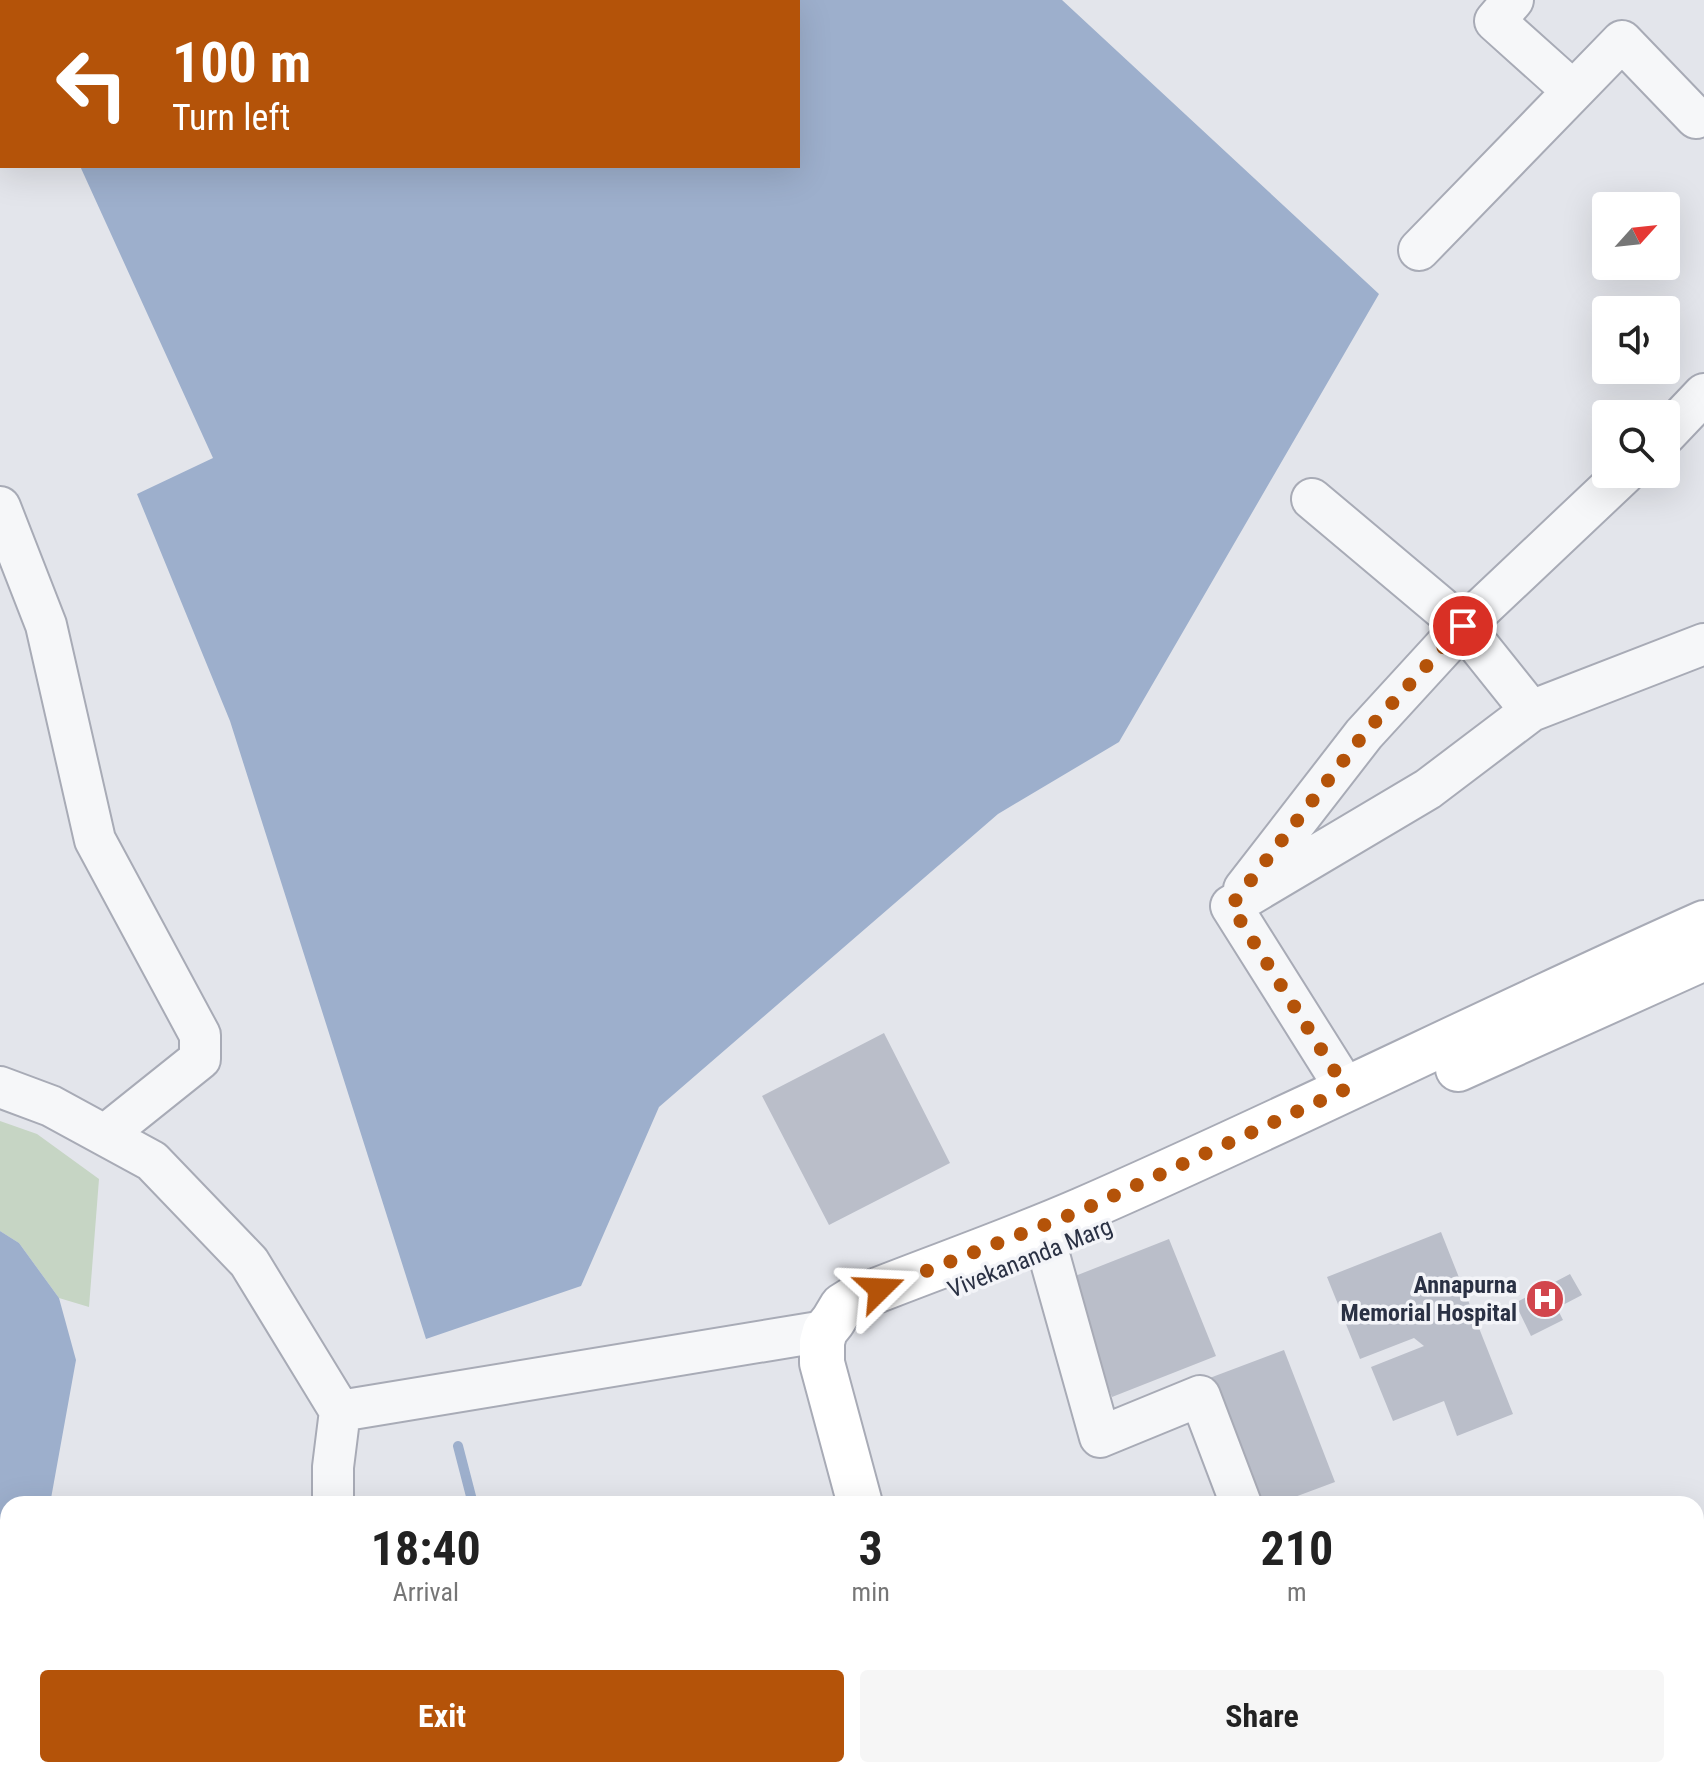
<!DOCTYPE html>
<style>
:root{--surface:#fff;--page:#f6f6f6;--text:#222;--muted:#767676;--accent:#b45309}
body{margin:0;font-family:"Roboto Condensed",sans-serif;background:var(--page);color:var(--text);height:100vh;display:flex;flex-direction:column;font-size:30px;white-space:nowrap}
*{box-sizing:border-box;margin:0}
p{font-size:26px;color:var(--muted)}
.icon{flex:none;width:44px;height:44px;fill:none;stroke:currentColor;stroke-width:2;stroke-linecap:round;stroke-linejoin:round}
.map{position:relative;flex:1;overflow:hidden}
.drawer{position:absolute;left:0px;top:1496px;width:1704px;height:282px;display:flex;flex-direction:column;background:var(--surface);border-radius:24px 24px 0 0;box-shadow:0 8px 32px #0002}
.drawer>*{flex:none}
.hud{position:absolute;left:0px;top:0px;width:800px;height:168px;box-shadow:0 8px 32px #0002;background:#b45309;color:#fff;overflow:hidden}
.needle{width:52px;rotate:63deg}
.buttons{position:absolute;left:1592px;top:192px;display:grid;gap:16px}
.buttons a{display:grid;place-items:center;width:88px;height:88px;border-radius:8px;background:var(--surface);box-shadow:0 8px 32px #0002;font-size:40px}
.pin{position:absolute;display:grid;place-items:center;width:68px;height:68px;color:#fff;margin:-34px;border:4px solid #fff;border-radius:50%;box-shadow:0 2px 8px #0007}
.me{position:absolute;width:88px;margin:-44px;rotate:69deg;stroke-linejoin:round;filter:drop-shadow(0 0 6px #0008)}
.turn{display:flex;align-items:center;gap:28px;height:168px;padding:0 40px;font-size:36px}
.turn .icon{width:104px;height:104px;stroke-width:2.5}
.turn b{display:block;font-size:56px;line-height:68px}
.eta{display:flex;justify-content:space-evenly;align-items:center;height:136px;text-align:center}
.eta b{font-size:48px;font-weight:700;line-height:56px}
.primary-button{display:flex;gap:16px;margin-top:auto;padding:16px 40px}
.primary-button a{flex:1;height:92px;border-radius:8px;background:var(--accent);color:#fff;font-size:32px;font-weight:700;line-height:92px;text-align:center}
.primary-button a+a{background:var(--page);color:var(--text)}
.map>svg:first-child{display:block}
.green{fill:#c6d5c4}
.water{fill:#9dafcc}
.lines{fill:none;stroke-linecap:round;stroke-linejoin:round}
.stream{stroke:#9dafcc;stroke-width:10}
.building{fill:#babec9}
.street-casing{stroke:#a8abb6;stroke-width:44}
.secondary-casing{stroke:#a8abb6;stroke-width:48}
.street{stroke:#f6f7f9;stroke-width:40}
.secondary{stroke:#fff;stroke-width:44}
.route{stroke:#b45309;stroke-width:14;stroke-dasharray:0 25.2}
.labels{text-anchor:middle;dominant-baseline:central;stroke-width:7;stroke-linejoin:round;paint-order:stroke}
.street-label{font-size:24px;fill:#2a3144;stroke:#f3f4f8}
.poi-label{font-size:24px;font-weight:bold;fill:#2a3144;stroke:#f3f4f8;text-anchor:end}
</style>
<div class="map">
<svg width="1704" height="1777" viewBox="0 0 1704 1777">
<rect width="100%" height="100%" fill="#e3e5eb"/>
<path class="green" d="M 0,1121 L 37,1134 L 99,1179 L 89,1307 L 59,1298 L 19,1243 L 0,1231 Z"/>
<path class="water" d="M 3,0 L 1062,0 L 1379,294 L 1119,742 L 998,814 L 659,1107 L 581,1286 L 426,1339 L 230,721 L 137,494 L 213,458 L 80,166 L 798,166 L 798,2 L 4,2 Z
M 0,1231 L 19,1243 L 59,1298 L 76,1360 L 50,1504 L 8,1504 L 8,1770 L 14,1770 L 13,1777 L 0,1777 Z"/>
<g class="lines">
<path class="stream" d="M 458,1446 L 473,1504
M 455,1777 L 459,1770"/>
</g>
<path class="building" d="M 884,1033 L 950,1163 L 829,1225 L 762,1096 Z
M 1441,1232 L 1513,1414 L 1457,1436 L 1444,1401 L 1393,1421 L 1371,1367 L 1424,1346 L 1414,1338 L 1360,1359 L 1327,1277 Z
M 1169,1239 L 1216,1356 L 1112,1397 L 1065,1280 Z
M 1570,1274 L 1582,1295 L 1557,1308 L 1563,1320 L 1531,1336 L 1515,1303 Z
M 1284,1350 L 1335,1482 L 1276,1504 L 1255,1504 L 1207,1379 Z"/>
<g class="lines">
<g class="street-casing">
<path id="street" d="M 1513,0 L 1495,21 L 1573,91
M 1419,250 L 1622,41 L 1696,118
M 1666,434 L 1704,394
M 1312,499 L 1463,626 L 1531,711
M 0,507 L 46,625 L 95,840 L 200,1035 L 200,1059 L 105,1135
M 1244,889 L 1364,734 L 1463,626 L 1624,474
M 0,1087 L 51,1106 L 152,1161 L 249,1262 L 340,1411 L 825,1331
M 1346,1089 L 1231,906 L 1428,789 L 1531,711 L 1704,644
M 1049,1255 L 1100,1437 L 1200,1396 L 1241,1504
M 333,1504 L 333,1467 L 340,1411
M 1696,1588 L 1704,1593
M 1696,1654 L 1704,1651
M 1185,1770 L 1187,1777
M 330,1777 L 330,1770"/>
</g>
<g class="secondary-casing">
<path id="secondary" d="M 1458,1069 L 1704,958
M 860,1504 L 822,1363 L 822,1342 L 825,1331 L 833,1321 L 842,1306 L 850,1301 C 927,1270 1006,1243 1082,1210 C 1291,1119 1495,1016 1704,923
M 932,1770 L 934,1777"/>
</g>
<use href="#street" class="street"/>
<use href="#secondary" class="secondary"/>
</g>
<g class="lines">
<path class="route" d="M 880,1289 L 1080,1211 L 1346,1089 L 1231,906 L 1364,734 L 1463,626"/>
</g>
<defs>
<g id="hospital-disc" transform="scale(2)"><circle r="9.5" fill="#d2464d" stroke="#f3f4f8"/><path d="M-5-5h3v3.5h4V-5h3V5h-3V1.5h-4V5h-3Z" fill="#fff"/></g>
</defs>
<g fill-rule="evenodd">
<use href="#hospital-disc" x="1545" y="1299"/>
</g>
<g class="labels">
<g class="street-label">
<text transform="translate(1030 1258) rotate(-22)">Vivekananda Marg</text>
</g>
<g class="poi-label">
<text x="1517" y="1285">Annapurna<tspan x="1517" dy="28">Memorial Hospital</tspan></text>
</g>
</g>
</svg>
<div class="buttons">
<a><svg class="needle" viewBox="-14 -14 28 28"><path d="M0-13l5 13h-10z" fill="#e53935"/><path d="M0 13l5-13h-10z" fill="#767676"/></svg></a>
<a><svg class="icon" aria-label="sound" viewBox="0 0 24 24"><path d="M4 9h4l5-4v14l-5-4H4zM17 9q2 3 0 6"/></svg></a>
<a><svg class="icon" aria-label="search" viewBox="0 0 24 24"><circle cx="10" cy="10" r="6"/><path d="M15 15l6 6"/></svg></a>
</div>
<div class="pin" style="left:1463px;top:626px;background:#d93025"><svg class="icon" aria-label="arrive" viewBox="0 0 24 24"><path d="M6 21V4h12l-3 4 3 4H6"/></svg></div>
<svg class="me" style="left:880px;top:1289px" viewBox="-20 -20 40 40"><path d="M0-17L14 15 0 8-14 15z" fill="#b45309" stroke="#fff" stroke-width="4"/></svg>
<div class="hud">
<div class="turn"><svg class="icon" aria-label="left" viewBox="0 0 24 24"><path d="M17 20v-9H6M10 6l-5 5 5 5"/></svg><div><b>100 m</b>Turn left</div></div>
</div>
<section class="drawer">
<div class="eta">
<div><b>18:40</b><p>Arrival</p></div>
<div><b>3</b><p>min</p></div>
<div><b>210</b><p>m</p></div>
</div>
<div class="primary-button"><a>Exit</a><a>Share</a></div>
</section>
</div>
